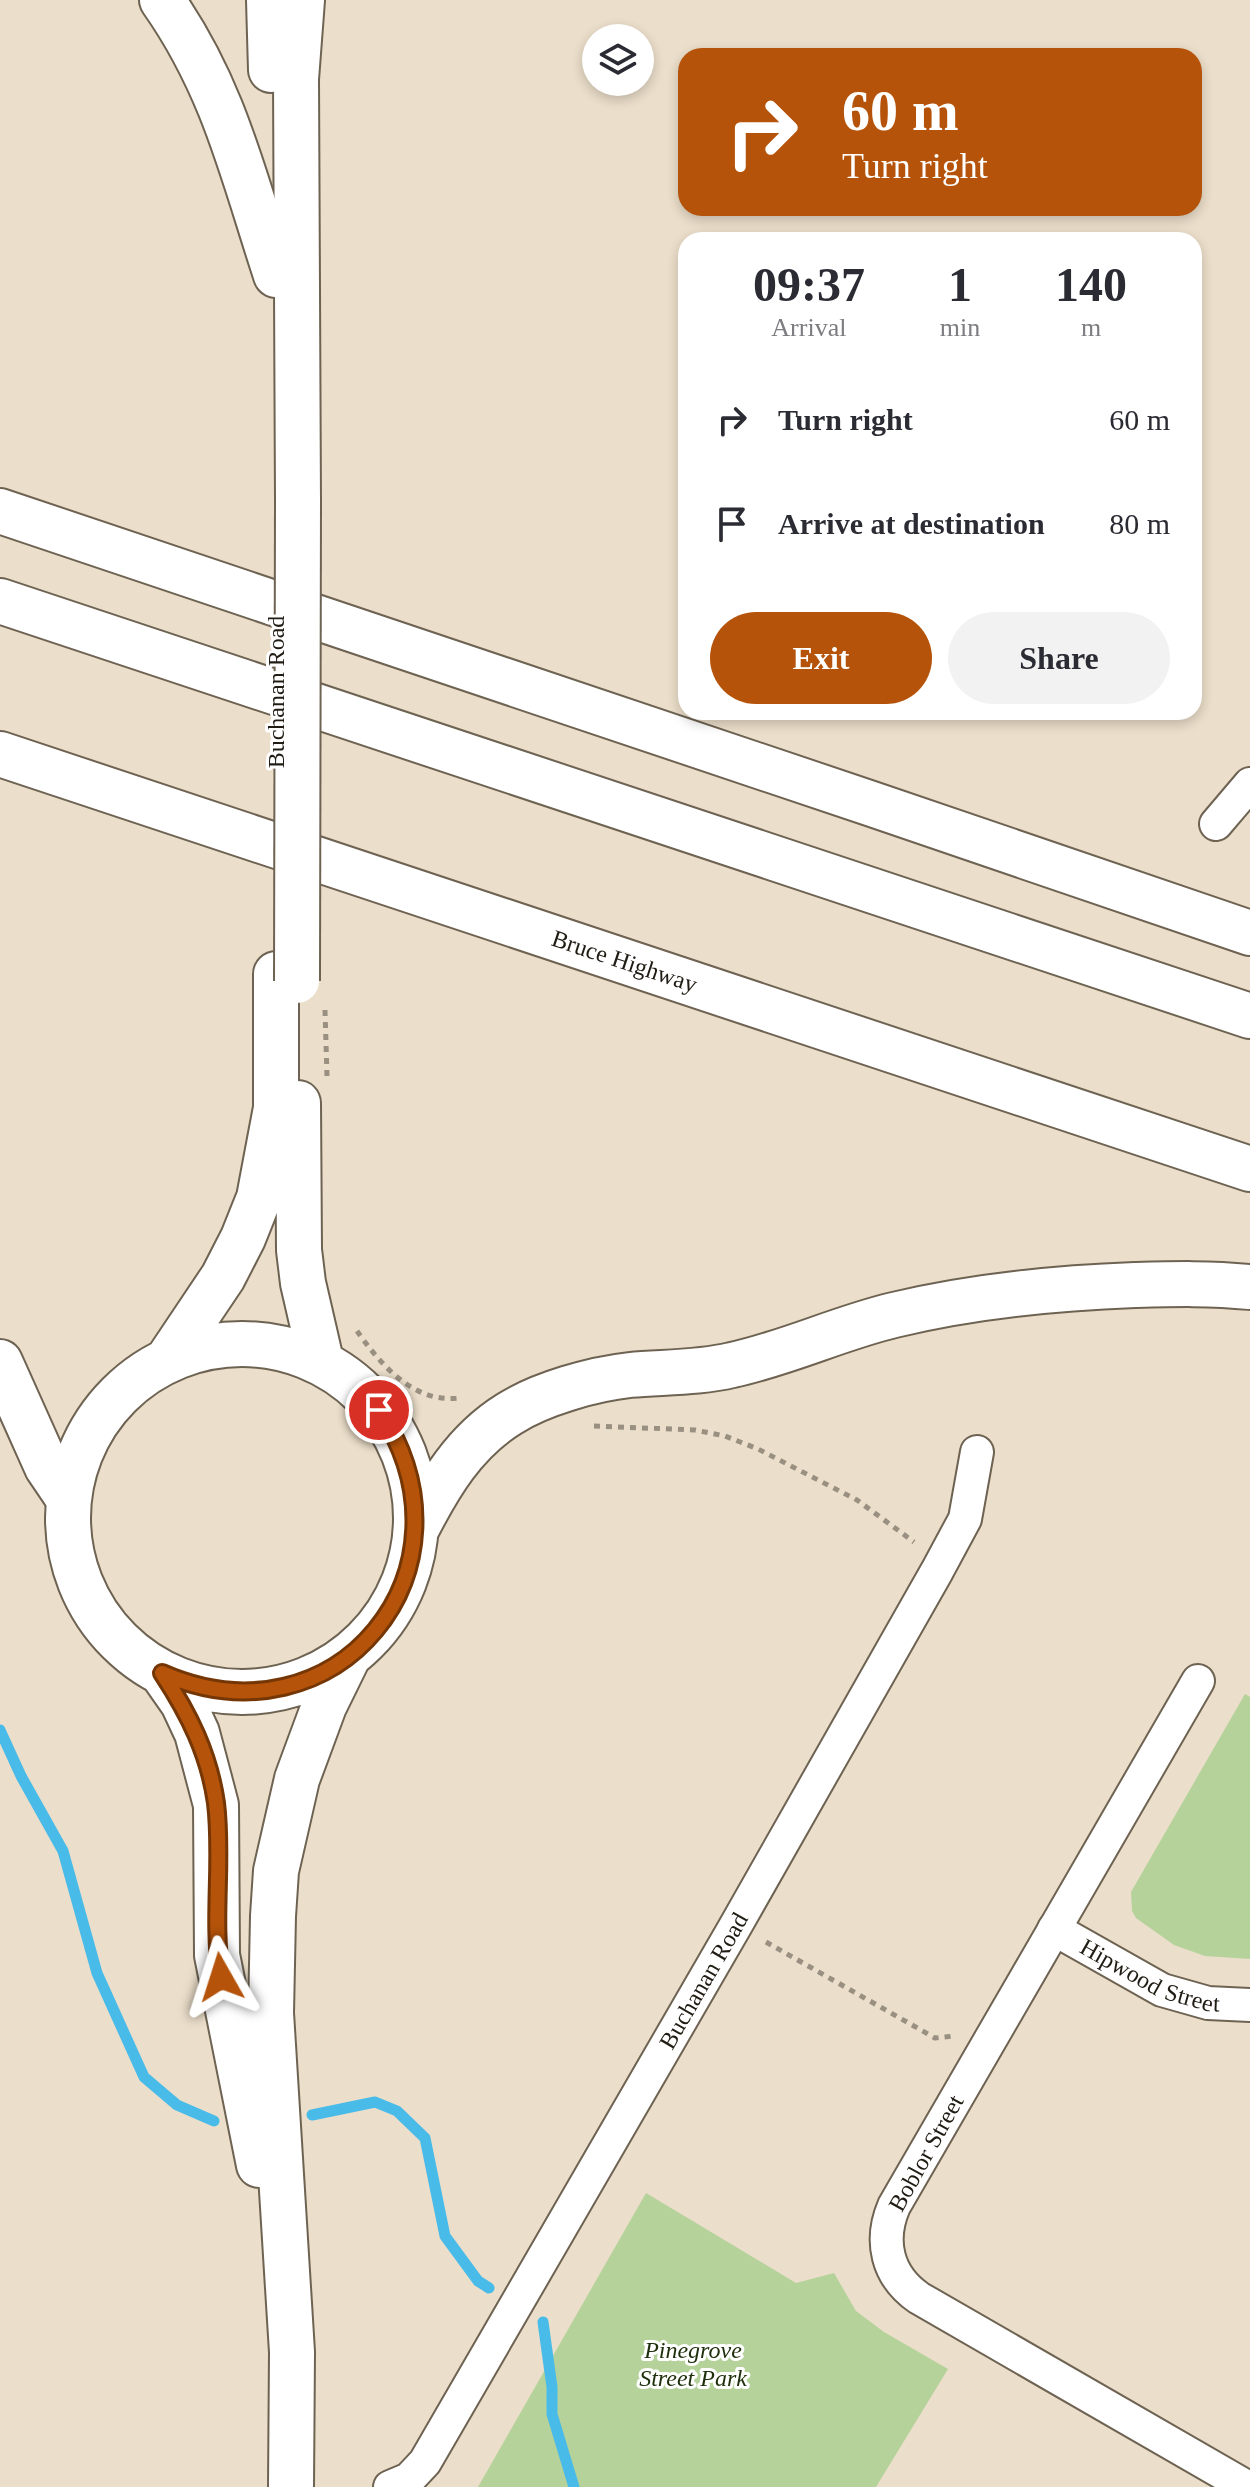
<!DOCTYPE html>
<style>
:root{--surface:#fff;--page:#f2f2f3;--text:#2b2b33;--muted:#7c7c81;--accent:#b45309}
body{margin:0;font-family:Georgia,serif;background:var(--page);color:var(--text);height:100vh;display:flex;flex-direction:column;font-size:30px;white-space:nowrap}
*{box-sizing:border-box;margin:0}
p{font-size:26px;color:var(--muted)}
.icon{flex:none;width:44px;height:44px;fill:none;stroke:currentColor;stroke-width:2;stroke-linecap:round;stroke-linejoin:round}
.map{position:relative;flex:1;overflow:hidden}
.details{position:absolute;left:678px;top:232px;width:524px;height:488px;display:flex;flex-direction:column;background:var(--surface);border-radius:24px;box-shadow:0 4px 12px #0003}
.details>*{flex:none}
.banner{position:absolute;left:678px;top:48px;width:524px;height:168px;border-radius:24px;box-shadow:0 4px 12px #0003;background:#b45309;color:#fff;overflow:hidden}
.controls{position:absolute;left:582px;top:24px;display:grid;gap:16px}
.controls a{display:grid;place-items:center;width:72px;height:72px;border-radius:50%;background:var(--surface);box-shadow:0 4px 12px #0003;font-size:40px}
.pin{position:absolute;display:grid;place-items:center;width:68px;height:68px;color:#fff;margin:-34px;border:4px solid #fff;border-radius:50%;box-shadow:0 2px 8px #0007}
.me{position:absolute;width:88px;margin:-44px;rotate:354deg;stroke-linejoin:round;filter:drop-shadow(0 0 6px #0008)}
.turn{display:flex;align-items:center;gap:28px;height:168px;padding:0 32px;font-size:36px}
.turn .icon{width:104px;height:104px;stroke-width:2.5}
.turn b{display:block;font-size:56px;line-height:68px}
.eta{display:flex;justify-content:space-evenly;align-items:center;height:136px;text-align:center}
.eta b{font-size:48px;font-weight:700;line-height:56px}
.button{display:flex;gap:16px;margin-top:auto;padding:16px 32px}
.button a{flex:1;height:92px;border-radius:48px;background:var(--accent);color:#fff;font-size:32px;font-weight:700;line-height:92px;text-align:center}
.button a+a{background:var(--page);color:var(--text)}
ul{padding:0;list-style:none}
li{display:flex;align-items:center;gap:24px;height:104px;padding:0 32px}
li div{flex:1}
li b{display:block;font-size:30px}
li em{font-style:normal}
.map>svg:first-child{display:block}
.green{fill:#b6d29b}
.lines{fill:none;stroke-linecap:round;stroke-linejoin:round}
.stream{stroke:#48bbe9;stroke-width:11}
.minor-casing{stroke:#6e6352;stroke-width:36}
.secondary-casing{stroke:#6e6352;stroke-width:48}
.motorway-casing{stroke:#6e6352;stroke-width:48}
.path{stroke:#999081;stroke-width:5;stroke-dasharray:6 6;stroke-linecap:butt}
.minor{stroke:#fff;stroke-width:32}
.secondary{stroke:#fff;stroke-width:44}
.motorway{stroke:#fff;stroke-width:44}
.secondary-bridge-casing{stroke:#6e6352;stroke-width:48;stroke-linecap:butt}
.secondary-bridge{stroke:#fff;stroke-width:44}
.route-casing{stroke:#753606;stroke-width:20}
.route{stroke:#b45309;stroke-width:14}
.labels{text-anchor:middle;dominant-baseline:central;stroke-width:6;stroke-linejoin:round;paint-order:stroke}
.street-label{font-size:24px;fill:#201c14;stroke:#fff}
.park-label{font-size:24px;font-style:italic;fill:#1f2f0b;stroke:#fff}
</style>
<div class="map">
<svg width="1250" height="2487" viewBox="0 0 1250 2487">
<rect width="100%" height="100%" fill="#ebdeca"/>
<path class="green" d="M 1245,1694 L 1250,1697 L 1250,1959 L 1205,1956 L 1174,1945 L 1136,1918 L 1132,1911 L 1131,1892 Z
M 646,2193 L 796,2283 L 834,2273 L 856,2311 L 884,2332 L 948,2369 L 876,2487 L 478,2487 Z"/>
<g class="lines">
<path class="stream" d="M 0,1730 L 21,1776 L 63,1851 L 97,1973 L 144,2077 L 177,2105 L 214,2121
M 312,2115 L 375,2102 L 397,2111 L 425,2138 L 445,2236 L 478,2281 L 489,2288
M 543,2322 L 552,2387 L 552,2414 L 574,2487"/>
<g class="minor-casing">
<g id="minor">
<path d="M 1216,824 L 1250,784"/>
<path d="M 1198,1681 L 894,2206 C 879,2241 887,2276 919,2298 L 1247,2487"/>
<path id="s1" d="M 1054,1929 L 1162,1990 L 1208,2003 L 1250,2005"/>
<path id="s2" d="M 390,2487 L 409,2479 L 425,2462 L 736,1925 L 937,1571 L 965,1519 L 977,1452"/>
</g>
</g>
<g class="secondary-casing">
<path id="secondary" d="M 269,0 L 271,70
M 298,501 L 296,79 L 302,0
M 298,1103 L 299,1250 L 303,1283 L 321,1361
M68 1518a174 174 0 1 1 348 0a174 174 0 1 1-348 0Z
M 168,1359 L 223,1277 L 243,1238 L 259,1198 L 276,1108 L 276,974
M 162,1673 L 183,1703 L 197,1733 L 216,1805 L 217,1955 L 259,2165
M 291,2487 L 292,2352 L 271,2013 L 273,1916 L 276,1871 L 297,1779 L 324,1706 L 349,1655"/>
</g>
<g class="motorway-casing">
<g id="motorway">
<path d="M 162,0 C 224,88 243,175 276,275"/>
<path d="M 0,511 L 872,804 L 1250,933"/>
<path d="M 0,601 L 1250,1016"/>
<path id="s3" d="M 0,754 L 1250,1169"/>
<path d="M 0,1362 L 47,1467 L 68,1498"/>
<path d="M 416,1530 C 439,1485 464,1442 509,1414 C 540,1394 593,1379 630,1375 C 664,1372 699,1373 732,1365 C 788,1353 839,1328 894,1315 C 973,1296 1054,1288 1135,1285 C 1174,1284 1211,1283 1250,1287"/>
</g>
</g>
<path class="path" d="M 325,1010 L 327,1076
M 357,1331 C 381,1365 414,1404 460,1398
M 594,1426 L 695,1430 L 725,1436 L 758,1449 L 857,1500 L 914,1542
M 766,1942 L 935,2038 L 954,2036"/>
<use href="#minor" class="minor"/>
<use href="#secondary" class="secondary"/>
<use href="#motorway" class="motorway"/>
<g class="secondary-bridge-casing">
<path id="secondary-bridge" d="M 297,981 L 298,501"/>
</g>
<use href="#secondary-bridge" class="secondary-bridge"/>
</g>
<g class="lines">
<g class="route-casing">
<path id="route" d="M 221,1977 C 212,1918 223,1860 216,1803 C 209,1754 189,1714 162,1673 C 336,1750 485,1569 379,1410"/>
</g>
<use href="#route" class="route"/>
</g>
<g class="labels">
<g class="street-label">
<text transform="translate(276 692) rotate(-90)">Buchanan Road</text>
<text stroke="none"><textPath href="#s3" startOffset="658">Bruce Highway</textPath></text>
<text stroke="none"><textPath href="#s1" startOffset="108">Hipwood Street</textPath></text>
<text stroke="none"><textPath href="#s2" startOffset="600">Buchanan Road</textPath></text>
<text transform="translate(926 2153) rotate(-61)">Boblor Street</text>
</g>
<g class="park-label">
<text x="693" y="2350">Pinegrove<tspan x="693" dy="28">Street Park</tspan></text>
</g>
</g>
</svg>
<div class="controls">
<a><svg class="icon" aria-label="layers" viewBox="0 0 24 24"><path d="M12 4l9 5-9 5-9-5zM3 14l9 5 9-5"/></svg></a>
</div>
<div class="pin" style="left:379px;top:1410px;background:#d93025"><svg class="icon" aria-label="arrive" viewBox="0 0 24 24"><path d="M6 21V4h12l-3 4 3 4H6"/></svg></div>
<svg class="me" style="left:221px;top:1977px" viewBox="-20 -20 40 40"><path d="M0-17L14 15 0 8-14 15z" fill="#b45309" stroke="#fff" stroke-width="4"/></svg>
<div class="banner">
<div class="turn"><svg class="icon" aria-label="right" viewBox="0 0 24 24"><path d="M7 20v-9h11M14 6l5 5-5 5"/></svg><div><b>60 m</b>Turn right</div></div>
</div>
<section class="details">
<div class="eta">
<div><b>09:37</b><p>Arrival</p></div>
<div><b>1</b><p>min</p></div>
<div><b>140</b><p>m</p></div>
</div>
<ul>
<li><svg class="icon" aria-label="right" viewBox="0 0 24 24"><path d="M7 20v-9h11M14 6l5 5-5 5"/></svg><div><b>Turn right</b></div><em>60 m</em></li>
<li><svg class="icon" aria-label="arrive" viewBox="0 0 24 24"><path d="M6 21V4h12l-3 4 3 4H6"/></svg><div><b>Arrive at destination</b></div><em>80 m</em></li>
</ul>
<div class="button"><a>Exit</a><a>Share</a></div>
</section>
</div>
